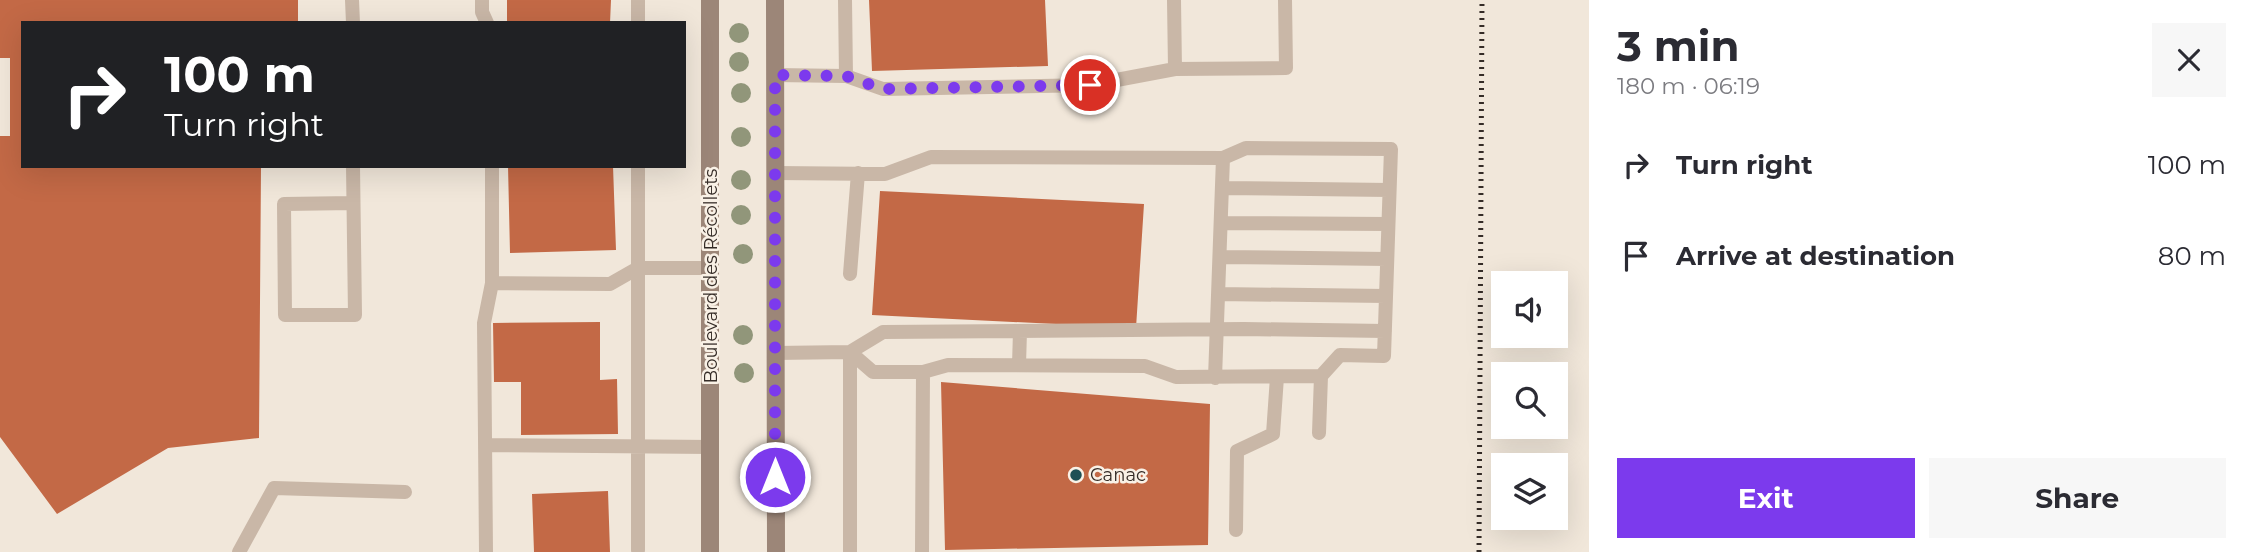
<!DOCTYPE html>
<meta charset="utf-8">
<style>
:root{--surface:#fff;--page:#f7f7f7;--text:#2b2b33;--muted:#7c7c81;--accent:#7c3aed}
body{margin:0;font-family:Montserrat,sans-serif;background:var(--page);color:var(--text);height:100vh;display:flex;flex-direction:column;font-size:26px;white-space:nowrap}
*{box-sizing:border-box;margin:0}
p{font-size:23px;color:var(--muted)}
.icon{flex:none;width:38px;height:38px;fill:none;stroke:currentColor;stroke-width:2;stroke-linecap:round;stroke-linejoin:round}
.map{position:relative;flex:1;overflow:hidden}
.sheet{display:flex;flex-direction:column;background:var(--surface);width:665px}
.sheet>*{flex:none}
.banner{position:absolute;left:21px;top:21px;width:665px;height:147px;border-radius:0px;box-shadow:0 7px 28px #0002;background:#202124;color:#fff;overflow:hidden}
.buttons{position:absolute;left:1491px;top:271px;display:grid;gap:14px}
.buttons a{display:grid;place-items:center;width:77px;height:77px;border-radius:0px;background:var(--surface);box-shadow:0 7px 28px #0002;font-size:35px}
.pin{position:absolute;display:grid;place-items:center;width:60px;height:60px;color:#fff;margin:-30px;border:4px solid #fff;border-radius:50%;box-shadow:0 2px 7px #0007}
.me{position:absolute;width:77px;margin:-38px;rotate:0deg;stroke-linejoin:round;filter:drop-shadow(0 0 5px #0008)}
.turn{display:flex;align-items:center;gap:24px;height:147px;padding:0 28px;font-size:32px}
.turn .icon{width:91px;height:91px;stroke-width:2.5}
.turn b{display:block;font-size:49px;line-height:60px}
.round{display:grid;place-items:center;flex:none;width:74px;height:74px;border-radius:0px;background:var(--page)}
.head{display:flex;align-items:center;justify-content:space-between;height:119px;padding:0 28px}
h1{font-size:42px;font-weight:700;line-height:52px}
.button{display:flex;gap:14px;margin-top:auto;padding:14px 28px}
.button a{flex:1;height:80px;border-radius:0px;background:var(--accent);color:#fff;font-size:28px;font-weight:700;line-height:80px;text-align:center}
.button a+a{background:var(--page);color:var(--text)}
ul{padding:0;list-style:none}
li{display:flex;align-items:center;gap:21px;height:91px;padding:0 28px}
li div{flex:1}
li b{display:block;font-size:26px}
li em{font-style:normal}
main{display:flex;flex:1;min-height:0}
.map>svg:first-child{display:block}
.building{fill:#c36946}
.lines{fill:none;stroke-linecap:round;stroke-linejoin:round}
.service{stroke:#c9b7a7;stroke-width:14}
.secondary{stroke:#9c8678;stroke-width:18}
.rail{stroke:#352c27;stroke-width:5;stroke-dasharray:2 5;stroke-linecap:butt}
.tree{fill:#91967a}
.route{stroke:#7c3aed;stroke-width:12;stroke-dasharray:0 21.6}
.poi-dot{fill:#1e5055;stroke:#f9f1e6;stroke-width:2.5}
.labels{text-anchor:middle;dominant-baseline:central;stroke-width:5;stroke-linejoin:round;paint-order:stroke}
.street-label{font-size:18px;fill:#352c27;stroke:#f9f1e6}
.poi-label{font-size:18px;fill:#352c27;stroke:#f9f1e6;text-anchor:start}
</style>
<main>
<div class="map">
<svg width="1589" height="552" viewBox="0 0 1589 552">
<rect width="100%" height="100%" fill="#f1e7da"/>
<path class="building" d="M 0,0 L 298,0 L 298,23 L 23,23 L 23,166 L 261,166 L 259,438 L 168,448 L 57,514 L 0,437 L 0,136 L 10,136 L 10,58 L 0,58 Z
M 507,0 L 611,0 L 610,23 L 507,23 Z
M 869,0 L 1045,0 L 1048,66 L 872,71 Z
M 508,166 L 613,166 L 616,250 L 510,253 Z
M 880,191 L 1144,204 L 1136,328 L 872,315 Z
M 600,322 L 600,380 L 617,379 L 618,434 L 521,435 L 521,382 L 494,382 L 493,323 Z
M 941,382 L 1210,404 L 1208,545 L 945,550 Z
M 608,491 L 610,552 L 534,552 L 532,494 Z"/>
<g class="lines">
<path class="service" d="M 352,0 L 353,23
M 482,0 L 482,12 L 487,23
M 638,0 L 638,23
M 1175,69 L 1286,68 L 1285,0
M 775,75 L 846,76 L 845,0
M 846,76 L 883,89 L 1090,85 L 1175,69 L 1174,0
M 353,166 L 355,315 L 285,315 L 284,204 L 353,203
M 492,166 L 492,283 L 610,284 L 638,268 L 711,268
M 638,166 L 638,550
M 775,173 L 885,174 L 931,157 L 1223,158 L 1215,378
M 1222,188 L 1389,190
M 1221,223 L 1388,224
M 1220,257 L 1387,259
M 850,274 L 858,173
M 1218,294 L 1386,296
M 775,353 L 850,352 L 850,552
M 1019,365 L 1020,331
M 923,372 L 948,365 L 1145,366 L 1176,377 L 1321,376 L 1340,355 L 1384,356 L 1391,149 L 1246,148 L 1223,158
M 1319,433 L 1321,376
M 486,445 L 711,447
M 1236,530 L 1237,451 L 1273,434 L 1277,377
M 239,552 L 274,488 L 405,492
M 486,552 L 484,323 L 492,283
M 922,552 L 923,372 L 873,372 L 850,352 L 883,332 L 1244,329 L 1385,331"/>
<path class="secondary" d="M 710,0 L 710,552
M 775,0 L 776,552"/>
<path class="rail" d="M 1479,552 L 1482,0"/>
</g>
<g class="tree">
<circle cx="739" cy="33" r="10"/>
<circle cx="739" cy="62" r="10"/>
<circle cx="741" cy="93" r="10"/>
<circle cx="741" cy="137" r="10"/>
<circle cx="741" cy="180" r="10"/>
<circle cx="741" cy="215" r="10"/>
<circle cx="743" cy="254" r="10"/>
<circle cx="743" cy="335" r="10"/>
<circle cx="744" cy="373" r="10"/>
</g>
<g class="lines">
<path class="route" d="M 775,477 L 775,75 L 846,76 L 883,89 L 1090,85"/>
</g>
<circle class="poi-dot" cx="1076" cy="475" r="7"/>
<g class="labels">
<g class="street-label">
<text transform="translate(711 276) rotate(-90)">Boulevard des Récollets</text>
</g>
<g class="poi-label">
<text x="1090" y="475">Canac</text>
</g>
</g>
</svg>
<div class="buttons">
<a><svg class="icon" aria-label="sound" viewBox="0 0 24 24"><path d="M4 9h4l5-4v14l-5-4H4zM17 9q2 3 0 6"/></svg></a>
<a><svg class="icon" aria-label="search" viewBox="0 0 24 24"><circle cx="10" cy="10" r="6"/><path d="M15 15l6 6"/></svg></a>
<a><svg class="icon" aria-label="layers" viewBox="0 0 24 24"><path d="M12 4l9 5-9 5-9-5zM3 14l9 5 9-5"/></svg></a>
</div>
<div class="pin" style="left:1090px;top:85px;background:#d93025"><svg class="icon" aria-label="arrive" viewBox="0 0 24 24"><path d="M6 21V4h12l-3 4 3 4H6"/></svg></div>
<svg class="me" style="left:775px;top:477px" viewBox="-20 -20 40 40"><circle r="17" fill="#7c3aed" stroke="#fff" stroke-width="3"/><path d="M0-11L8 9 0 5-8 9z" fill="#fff"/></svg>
<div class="banner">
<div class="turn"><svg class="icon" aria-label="right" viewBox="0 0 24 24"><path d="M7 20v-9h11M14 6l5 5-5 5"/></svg><div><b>100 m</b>Turn right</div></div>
</div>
</div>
<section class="sheet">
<div class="head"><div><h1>3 min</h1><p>180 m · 06:19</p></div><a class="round"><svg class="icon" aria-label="close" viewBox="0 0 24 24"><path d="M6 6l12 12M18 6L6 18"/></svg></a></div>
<ul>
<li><svg class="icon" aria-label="right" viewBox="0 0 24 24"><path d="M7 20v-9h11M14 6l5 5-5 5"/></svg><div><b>Turn right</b></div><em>100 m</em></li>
<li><svg class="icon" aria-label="arrive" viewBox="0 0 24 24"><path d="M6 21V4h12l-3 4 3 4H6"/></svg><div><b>Arrive at destination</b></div><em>80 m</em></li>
</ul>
<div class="button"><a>Exit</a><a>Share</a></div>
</section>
</main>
